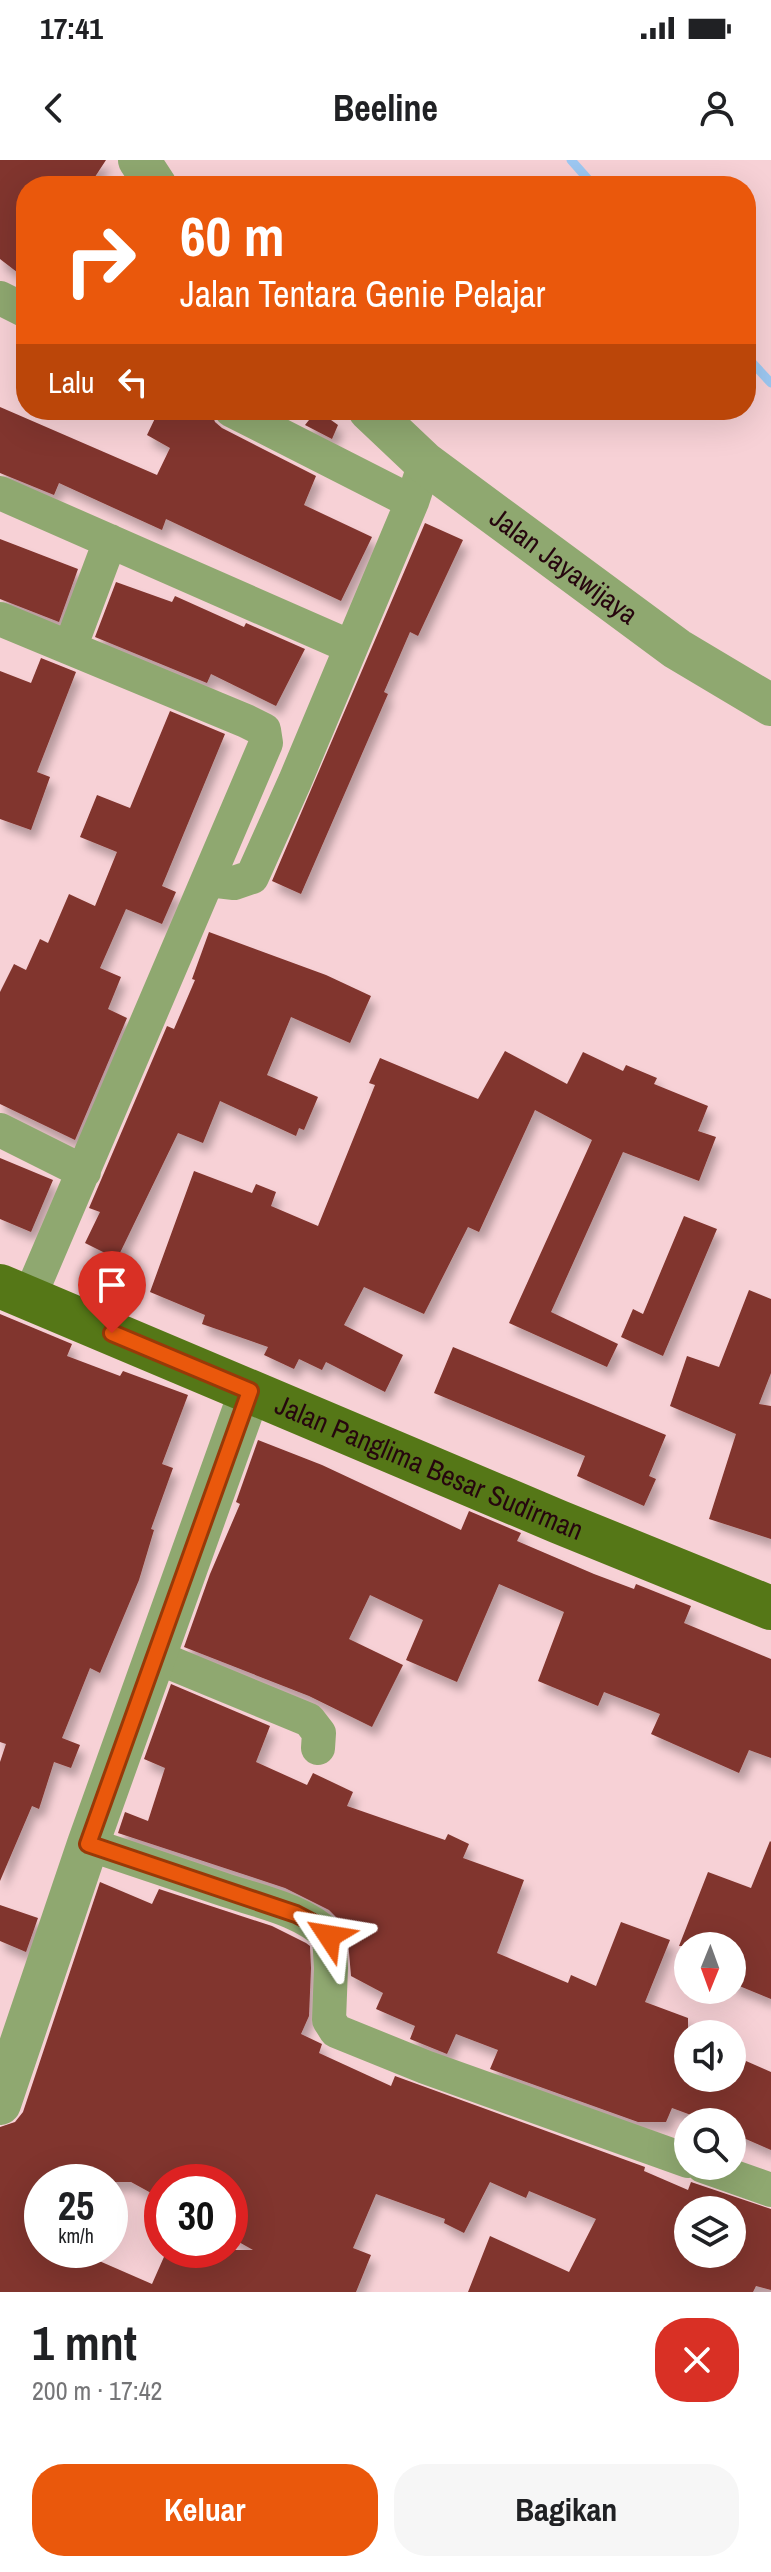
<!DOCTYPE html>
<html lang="id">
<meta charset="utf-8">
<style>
:root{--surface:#fff;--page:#f6f6f6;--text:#202124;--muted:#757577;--accent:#ea580c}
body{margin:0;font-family:"Archivo Narrow",sans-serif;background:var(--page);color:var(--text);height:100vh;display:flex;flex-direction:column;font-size:30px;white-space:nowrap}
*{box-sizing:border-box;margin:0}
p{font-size:26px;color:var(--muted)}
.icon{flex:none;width:44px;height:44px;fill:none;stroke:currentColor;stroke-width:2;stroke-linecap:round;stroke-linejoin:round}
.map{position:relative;height:2132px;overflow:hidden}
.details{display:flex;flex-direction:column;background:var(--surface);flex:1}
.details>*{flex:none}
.hud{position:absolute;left:16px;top:16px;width:740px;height:244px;border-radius:32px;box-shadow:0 8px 32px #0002;background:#ea580c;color:#fff;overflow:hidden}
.needle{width:52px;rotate:181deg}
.tools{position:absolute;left:674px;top:1772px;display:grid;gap:16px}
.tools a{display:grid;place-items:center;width:72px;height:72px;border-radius:50%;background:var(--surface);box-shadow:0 8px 32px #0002;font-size:40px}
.speed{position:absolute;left:24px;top:2004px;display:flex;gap:16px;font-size:40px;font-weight:700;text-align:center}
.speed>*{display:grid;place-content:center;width:104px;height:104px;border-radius:50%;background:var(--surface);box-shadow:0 8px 32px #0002;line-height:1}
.speed small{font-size:20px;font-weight:400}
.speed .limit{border:12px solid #d22;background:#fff;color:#111}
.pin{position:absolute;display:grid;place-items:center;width:68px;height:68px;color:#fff;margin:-82px -34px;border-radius:50% 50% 50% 0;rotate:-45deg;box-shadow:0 0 8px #0007}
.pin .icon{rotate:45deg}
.me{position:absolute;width:88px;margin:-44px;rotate:303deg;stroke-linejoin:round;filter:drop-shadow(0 0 6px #0008)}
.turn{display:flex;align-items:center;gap:28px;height:168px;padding:0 32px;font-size:36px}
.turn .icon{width:104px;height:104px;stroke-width:2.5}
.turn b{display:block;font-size:56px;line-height:68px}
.then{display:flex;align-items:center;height:76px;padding:0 32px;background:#0003;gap:16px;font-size:30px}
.round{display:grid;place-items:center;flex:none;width:84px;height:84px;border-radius:32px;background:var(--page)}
.overview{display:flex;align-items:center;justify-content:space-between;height:136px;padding:0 32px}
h1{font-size:48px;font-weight:800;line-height:60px}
.primary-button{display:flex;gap:16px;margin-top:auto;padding:16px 32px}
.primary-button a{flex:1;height:92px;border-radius:32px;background:var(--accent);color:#fff;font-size:32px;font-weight:800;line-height:92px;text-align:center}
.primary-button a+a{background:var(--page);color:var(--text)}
.status{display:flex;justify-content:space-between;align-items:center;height:56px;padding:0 40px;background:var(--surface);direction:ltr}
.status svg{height:22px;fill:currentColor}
header{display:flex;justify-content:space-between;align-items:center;height:104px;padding:0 32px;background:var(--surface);font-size:36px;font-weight:800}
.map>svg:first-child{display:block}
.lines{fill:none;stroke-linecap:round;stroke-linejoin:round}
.stream{stroke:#9dc8f2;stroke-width:9}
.building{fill:#81342d;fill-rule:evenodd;filter:url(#shadow)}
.minor{stroke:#8fa870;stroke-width:34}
.tertiary{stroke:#8fa870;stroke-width:42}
.primary{stroke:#557717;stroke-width:44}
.route-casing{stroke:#983908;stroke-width:20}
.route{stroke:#ea580c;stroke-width:14}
.labels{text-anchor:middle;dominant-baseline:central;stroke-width:8;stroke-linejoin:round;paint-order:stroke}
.street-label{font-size:28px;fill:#26060e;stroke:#fdfdfd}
</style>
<div class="status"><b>17:41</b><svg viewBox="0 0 49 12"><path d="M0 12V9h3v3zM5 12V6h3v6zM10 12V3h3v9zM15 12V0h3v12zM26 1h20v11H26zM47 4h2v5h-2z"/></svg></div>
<header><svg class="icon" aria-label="back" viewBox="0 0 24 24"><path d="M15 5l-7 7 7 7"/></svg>Beeline<svg class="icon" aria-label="person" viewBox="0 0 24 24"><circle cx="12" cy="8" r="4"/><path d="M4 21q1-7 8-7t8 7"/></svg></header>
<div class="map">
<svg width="771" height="2132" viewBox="0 0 771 2132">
<defs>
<filter id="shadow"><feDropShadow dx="5" dy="9" stdDeviation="4" flood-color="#0004"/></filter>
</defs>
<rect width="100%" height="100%" fill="#f7d1d6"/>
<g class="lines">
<path class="stream" d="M 571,0 L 594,26
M 746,196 L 771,223"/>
</g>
<path class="building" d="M 0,0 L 106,0 L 89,26 L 26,26 L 26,119 L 0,99 Z
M 0,247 L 157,315 L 170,288 L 147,275 L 159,250 L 204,250 L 212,254 L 215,262 L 222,268 L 316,316 L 304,345 L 372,377 L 341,441 L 166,359 L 162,370 L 59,323 L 54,335 L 0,313 Z
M 317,250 L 338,265 L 332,279 L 305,265 Z
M 425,363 L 463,380 L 418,476 L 410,472 L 384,532 L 388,534 L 301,734 L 272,721 Z
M 0,379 L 78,409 L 59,462 L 0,439 Z
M 116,422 L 172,442 L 175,436 L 244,467 L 246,463 L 305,489 L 276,546 L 211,514 L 207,523 L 95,477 Z
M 41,498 L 76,512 L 37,612 L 50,617 L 31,670 L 0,659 L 0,511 L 31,523 Z
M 170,551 L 225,574 L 162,726 L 176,732 L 162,764 L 126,749 L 100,808 L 121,817 L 108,849 L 127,858 L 75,980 L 0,944 L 0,832 L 14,804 L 26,810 L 40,779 L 48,783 L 69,734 L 95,746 L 117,692 L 80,677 L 97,635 L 130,648 Z
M 209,772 L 326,815 L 371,836 L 350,883 L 291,857 L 267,915 L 318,937 L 304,970 L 299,968 L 296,976 L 220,941 L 203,983 L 178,973 L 117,1099 L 85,1083 L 100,1052 L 89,1048 L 167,866 L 174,869 L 195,820 L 192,819 Z
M 505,891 L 567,924 L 583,892 L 623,911 L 626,905 L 657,918 L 654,924 L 708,946 L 698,971 L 716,977 L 699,1021 L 623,992 L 551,1152 L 618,1184 L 607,1207 L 509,1163 L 592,980 L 535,950 L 479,1072 L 468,1067 L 424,1154 L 364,1127 L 344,1165 L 403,1195 L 385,1232 L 326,1202 L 322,1210 L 299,1199 L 294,1209 L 264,1195 L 268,1187 L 202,1164 L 205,1155 L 150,1132 L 194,1011 L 252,1033 L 256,1024 L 276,1032 L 271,1046 L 318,1066 L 375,925 L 369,923 L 380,898 L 478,939 Z
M 0,998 L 53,1020 L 31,1072 L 0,1059 Z
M 684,1056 L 717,1069 L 663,1196 L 621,1177 L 633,1149 L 643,1154 Z
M 749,1130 L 771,1139 L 771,1213 L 759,1244 L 771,1246 L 771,1379 L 709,1359 L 736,1274 L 670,1246 L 687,1196 L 719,1207 Z
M 0,1154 L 72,1184 L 67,1196 L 120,1216 L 123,1211 L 188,1235 L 162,1304 L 173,1308 L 151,1369 L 154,1370 L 139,1420 L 100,1513 L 90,1508 L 62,1578 L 80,1585 L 71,1608 L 54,1602 L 39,1649 L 32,1646 L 0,1721 L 0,1602 L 6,1584 L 0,1582 Z
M 453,1187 L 666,1275 L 649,1316 L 656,1319 L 644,1346 L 577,1316 L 585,1296 L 434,1233 Z
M 258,1280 L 322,1305 L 461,1370 L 469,1351 L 521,1373 L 517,1381 L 594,1414 L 634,1429 L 636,1424 L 691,1446 L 684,1463 L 771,1499 L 771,1598 L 749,1590 L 739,1613 L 651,1574 L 660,1554 L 604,1532 L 598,1546 L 538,1521 L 564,1452 L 499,1424 L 457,1522 L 406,1500 L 423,1460 L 370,1435 L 349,1479 L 403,1505 L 372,1567 L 309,1536 L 184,1487 L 210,1414 L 240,1344 L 236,1342 Z
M 171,1524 L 270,1566 L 256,1602 L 307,1625 L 313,1613 L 353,1632 L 347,1646 L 445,1680 L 448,1674 L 469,1684 L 463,1698 L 524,1720 L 497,1793 L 568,1823 L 571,1815 L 596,1826 L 621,1762 L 670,1780 L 645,1842 L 688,1858 L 688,1918 L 738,1918 L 746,1901 L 771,1912 L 771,1990 L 732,1973 L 732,1962 L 710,1962 L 672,1948 L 666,1962 L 638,1962 L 490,1909 L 498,1890 L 456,1874 L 447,1894 L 410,1879 L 415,1866 L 376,1849 L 383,1833 L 351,1816 L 347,1768 L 329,1750 L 285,1728 L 118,1673 L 125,1652 L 148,1661 L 165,1608 L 144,1599 Z
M 770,1681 L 771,1682 L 771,1839 L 732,1823 L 732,1786 L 679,1786 L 708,1712 L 751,1728 Z
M 100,1722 L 152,1744 L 159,1729 L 272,1766 L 306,1783 L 310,1786 L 311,1808 L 309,1856 L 301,1874 L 322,1884 L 319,1893 L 391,1926 L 395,1916 L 645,2007 L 644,2011 L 688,2030 L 691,2022 L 771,2049 L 771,2130 L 756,2126 L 753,2132 L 468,2132 L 490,2076 L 569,2112 L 596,2059 L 529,2031 L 526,2038 L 490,2022 L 464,2073 L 444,2063 L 445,2059 L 376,2034 L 353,2088 L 371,2095 L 356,2132 L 0,2132 L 0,1967 L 15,1962 L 23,1952 ZM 42,2022 L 131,2022 L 162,2039 L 162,2022 L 230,2022 L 230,2077 L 253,2090 L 167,2090 L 152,2124 L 74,2090 L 42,2090 ZM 688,2050 L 732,2050 L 732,2094 L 688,2094 Z
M 0,1745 L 38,1758 L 26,1792 L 0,1781 Z"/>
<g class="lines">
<path class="minor" d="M 0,138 L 26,151
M 231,250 L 412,342
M 0,333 L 351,487
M 0,459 L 246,561 L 264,570 L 266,583 L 29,1138
M 70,488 L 110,381
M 209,720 L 234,723 L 252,717 L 295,621 L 412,342 L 425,303
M 0,970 L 84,1012
M 154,1496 L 309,1560 L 319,1573 L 318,1588
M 88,1684 C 133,1699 178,1714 222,1729 C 257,1741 302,1749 329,1776 L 331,1808 L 329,1860 L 336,1871 L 425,1907 L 688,2001
M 703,2006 L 771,2030"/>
<g class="tertiary">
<path d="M 139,0 L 156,26"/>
<path id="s1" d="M 369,250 L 425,303 L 677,489 L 771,545"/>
<path d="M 0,1944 L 88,1684 L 250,1231"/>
</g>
<path class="primary" id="s2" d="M 0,1126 L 559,1362 L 771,1448"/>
</g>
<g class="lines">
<g class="route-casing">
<path id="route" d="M 112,1173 L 250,1231 L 88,1684 L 296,1754 L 319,1766 L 329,1776"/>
</g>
<use href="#route" class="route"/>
</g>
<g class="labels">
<g class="street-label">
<text stroke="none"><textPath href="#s1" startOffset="250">Jalan Jayawijaya</textPath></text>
<text stroke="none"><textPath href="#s2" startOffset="466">Jalan Panglima Besar Sudirman</textPath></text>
</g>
</g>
</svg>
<div class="tools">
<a><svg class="needle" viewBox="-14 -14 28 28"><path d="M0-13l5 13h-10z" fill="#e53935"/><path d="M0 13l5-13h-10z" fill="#757577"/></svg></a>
<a><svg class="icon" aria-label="sound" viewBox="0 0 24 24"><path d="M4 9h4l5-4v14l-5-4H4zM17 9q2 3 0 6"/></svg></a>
<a><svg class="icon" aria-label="search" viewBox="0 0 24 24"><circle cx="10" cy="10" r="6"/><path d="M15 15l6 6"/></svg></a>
<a><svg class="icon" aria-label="layers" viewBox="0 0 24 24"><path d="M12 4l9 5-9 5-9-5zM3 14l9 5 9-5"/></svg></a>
</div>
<div class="speed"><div>25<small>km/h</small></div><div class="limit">30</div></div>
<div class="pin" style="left:112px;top:1173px;background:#d93025"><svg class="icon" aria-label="arrive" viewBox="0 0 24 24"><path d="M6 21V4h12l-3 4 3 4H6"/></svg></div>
<svg class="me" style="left:329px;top:1776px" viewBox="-20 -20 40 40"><path d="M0-17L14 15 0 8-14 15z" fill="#ea580c" stroke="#fff" stroke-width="4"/></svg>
<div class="hud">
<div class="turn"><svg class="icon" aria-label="right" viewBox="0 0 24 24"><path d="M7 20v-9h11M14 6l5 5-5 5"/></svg><div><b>60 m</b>Jalan Tentara Genie Pelajar</div></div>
<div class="then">Lalu<svg class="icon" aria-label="left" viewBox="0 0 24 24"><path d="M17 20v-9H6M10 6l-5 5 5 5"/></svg></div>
</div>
</div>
<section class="details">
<div class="overview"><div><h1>1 mnt</h1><p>200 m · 17:42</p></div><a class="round" style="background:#d93025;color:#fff"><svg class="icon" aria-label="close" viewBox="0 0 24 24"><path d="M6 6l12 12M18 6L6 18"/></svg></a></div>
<div class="primary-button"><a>Keluar</a><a>Bagikan</a></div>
</section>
